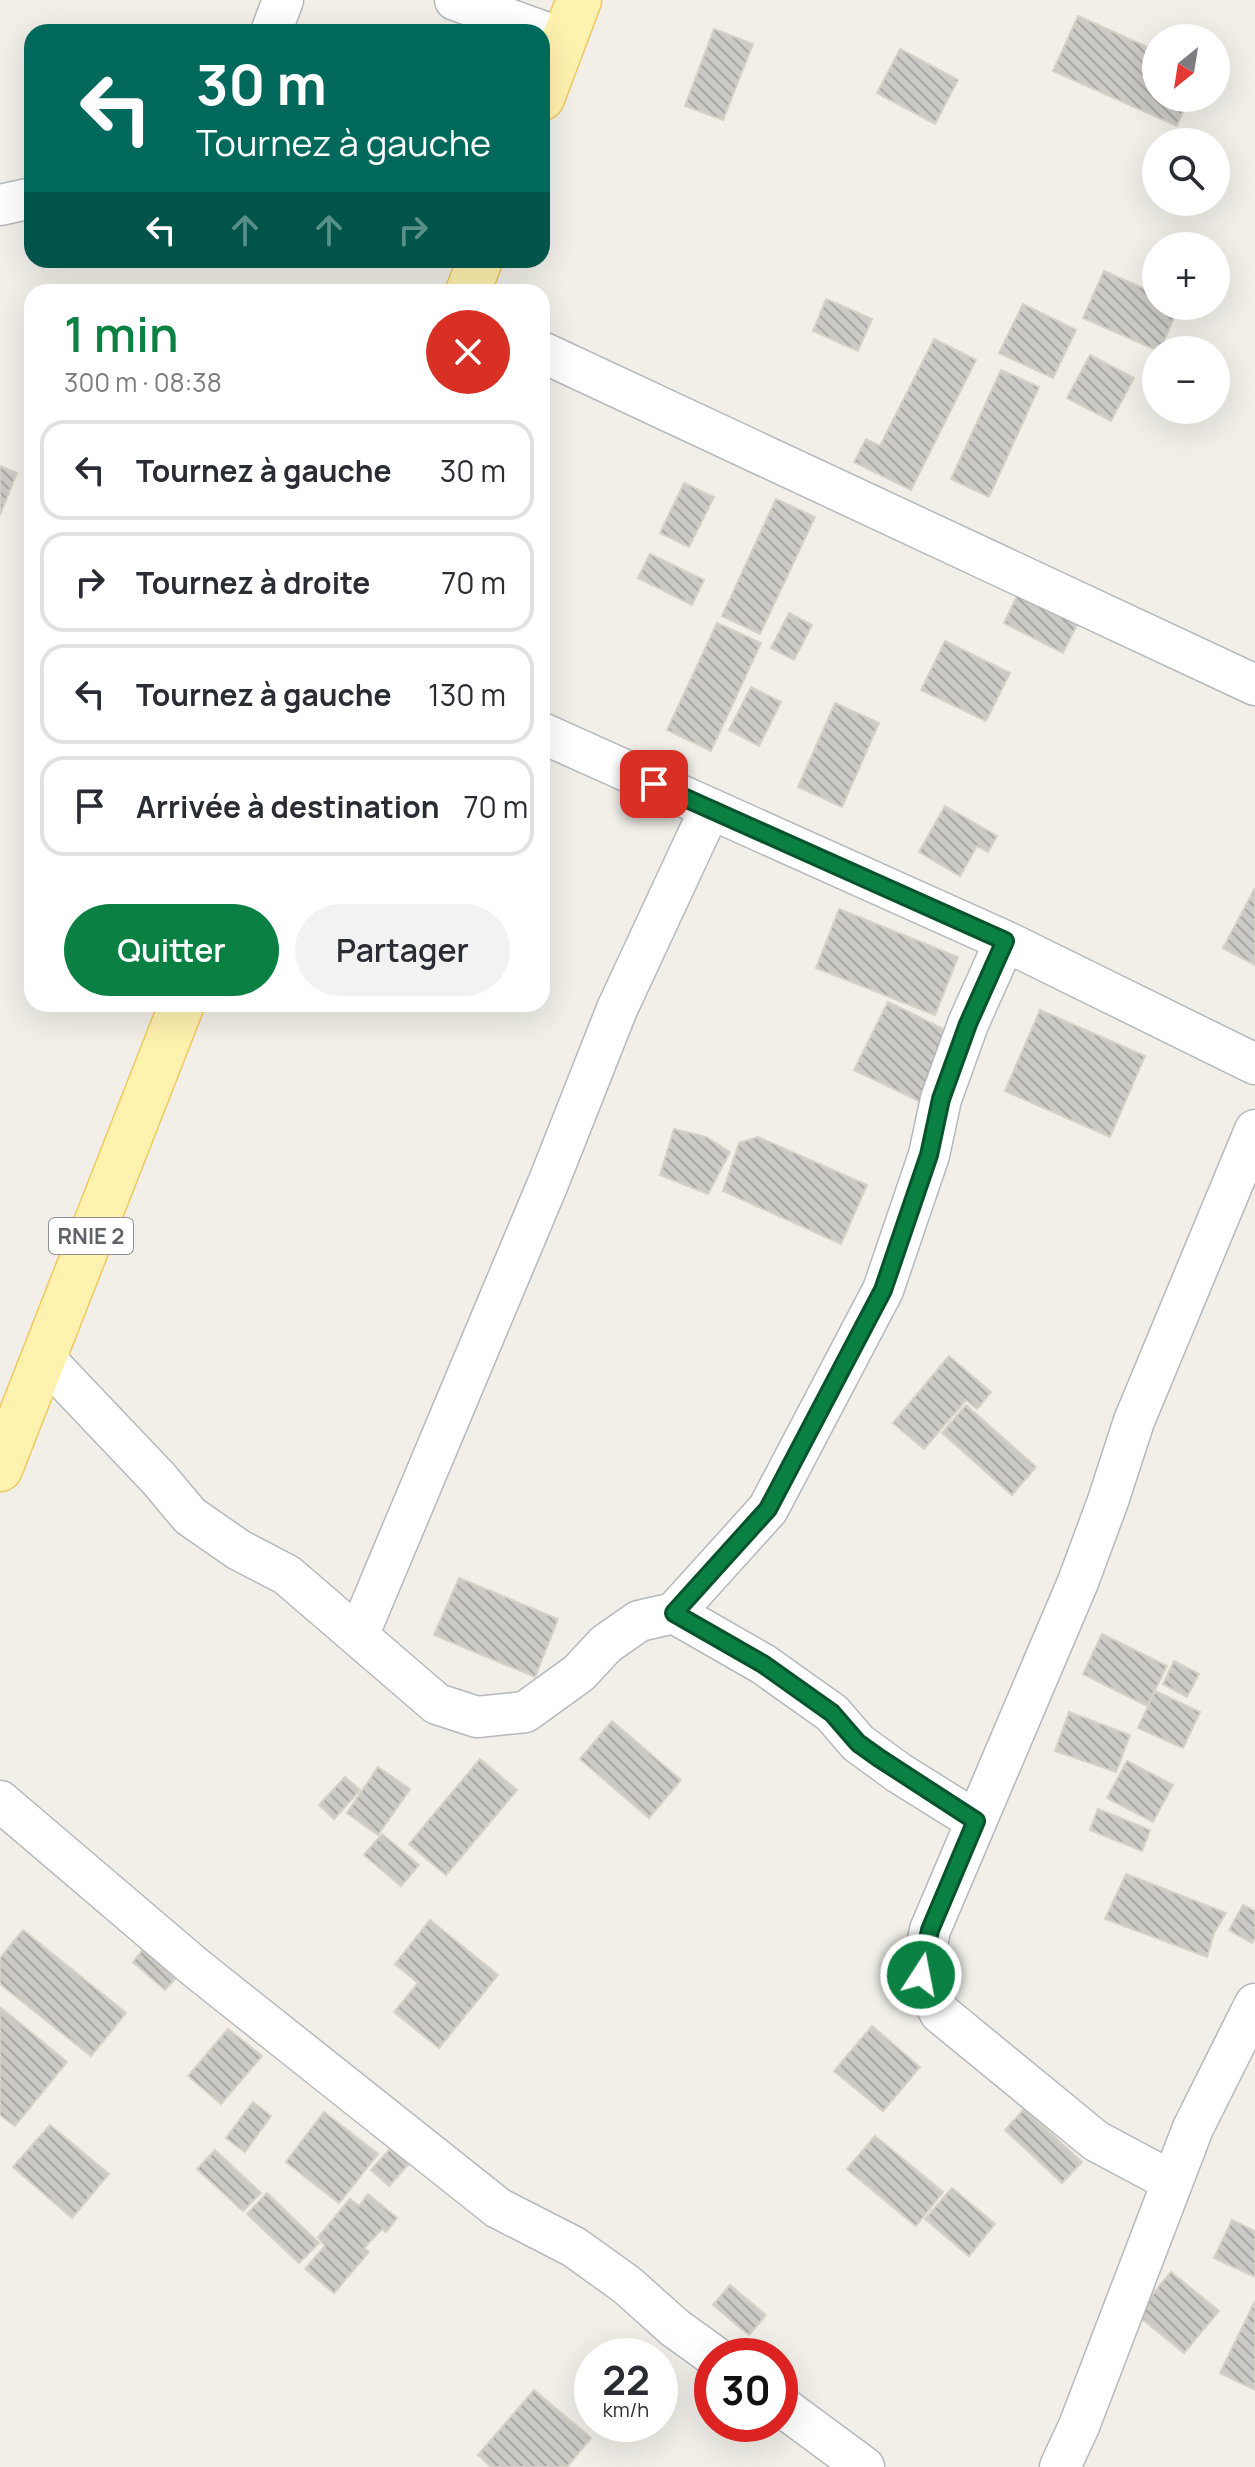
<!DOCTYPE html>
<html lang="fr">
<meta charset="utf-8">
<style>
:root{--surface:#fff;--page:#f2f2f3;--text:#2b2b33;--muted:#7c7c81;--line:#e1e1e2;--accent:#0b8043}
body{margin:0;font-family:Manrope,sans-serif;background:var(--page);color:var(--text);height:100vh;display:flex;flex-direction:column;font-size:30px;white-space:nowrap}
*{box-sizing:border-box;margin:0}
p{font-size:26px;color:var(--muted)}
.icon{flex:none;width:44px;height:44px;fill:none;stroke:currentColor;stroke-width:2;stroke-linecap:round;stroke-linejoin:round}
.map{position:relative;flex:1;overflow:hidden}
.sheet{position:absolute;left:24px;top:284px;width:526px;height:728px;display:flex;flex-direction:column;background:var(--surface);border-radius:24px;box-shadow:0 8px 32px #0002}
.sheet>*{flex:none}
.banner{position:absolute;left:24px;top:24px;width:526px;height:244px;border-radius:24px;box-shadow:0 8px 32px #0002;background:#00695c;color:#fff;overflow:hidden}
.needle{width:52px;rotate:210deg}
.controls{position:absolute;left:1142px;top:24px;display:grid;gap:16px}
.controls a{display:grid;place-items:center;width:88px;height:88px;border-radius:50%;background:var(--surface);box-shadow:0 8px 32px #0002;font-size:40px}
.speed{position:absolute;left:574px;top:2338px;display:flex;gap:16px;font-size:40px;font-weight:700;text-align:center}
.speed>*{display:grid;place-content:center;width:104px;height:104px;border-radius:50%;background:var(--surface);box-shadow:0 8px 32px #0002;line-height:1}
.speed small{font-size:20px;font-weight:400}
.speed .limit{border:12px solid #d22;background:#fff;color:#111}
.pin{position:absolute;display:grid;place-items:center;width:68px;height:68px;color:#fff;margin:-34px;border-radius:16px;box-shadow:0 4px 12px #0006}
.me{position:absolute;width:88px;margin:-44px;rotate:11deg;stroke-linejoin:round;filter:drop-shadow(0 0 6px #0008)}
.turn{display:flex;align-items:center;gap:28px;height:168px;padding:0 40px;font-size:36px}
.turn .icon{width:104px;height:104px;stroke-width:2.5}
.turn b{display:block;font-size:56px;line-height:68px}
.lanes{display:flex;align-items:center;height:76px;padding:0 40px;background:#0003;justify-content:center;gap:40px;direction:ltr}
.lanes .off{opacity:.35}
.round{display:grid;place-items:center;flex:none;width:84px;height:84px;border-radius:42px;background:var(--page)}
.summary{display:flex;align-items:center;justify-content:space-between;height:136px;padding:0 40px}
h1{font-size:48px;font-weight:600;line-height:60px;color:var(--accent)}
.primary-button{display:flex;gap:16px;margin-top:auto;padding:16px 40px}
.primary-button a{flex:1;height:92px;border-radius:48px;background:var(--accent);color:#fff;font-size:32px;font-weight:600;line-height:92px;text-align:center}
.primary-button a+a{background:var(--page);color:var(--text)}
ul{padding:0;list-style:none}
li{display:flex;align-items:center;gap:24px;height:100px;margin:0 16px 12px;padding:0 24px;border:4px solid var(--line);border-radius:24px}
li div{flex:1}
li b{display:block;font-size:30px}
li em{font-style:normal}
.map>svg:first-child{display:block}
.building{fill:url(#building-back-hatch);stroke:#d6d1c6;stroke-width:2}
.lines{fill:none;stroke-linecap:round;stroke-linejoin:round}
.minor-casing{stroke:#b5b8bc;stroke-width:43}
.major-casing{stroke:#f2c960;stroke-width:47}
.minor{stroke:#fff;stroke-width:40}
.major{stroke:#fff2af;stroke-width:44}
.route-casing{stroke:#07532c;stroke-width:20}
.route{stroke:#0b8043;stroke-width:14}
.labels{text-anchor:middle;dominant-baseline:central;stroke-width:6;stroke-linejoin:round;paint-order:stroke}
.shield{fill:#fff;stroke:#8f9295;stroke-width:2}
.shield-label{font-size:22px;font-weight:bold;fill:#5f6368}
</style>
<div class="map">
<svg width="1255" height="2467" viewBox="0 0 1255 2467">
<defs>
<pattern id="building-back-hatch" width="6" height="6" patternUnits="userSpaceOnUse" patternTransform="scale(2)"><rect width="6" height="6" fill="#cccac5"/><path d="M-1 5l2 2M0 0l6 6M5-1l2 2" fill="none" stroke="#a9a8a4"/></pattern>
</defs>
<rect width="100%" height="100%" fill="#f1efe8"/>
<path class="building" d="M 1078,16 L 1156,51 L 1156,98 L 1189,98 L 1177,126 L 1053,71 Z
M 714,29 L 753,44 L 723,120 L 685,106 Z
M 900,49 L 958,80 L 935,124 L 877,93 Z
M 1104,271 L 1156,294 L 1156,306 L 1179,306 L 1160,350 L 1156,350 L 1083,318 Z
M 826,299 L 872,319 L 858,351 L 813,331 Z
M 1023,304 L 1076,330 L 1053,378 L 999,353 Z
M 934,339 L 976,360 L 911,490 L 854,462 L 866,439 L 880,446 Z
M 1090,355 L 1134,378 L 1111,421 L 1067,398 Z
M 1001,370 L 1039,387 L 989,497 L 951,479 Z
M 0,466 L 17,473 L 0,515 Z
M 684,483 L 714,497 L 689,547 L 660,533 Z
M 776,499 L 815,517 L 760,634 L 722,616 Z
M 650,554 L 704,580 L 692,605 L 638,578 Z
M 1018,594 L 1078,623 L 1063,653 L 1004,623 Z
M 789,613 L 812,625 L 794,660 L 771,648 Z
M 717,623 L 761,643 L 711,751 L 667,730 Z
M 945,641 L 1010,673 L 986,721 L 921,690 Z
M 751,687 L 781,702 L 759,746 L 729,730 Z
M 835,703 L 879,723 L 842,807 L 798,787 Z
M 945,806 L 997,836 L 988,852 L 977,846 L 960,876 L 919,852 Z
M 1255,888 L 1255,965 L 1223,948 Z
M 839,909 L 958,957 L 935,1015 L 816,968 Z
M 888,1002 L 960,1037 L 927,1105 L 854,1070 Z
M 1040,1010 L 1145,1056 L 1110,1137 L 1005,1091 Z
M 674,1129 L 706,1137 L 730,1152 L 708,1194 L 660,1175 Z
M 758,1137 L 867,1185 L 841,1244 L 723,1191 L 739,1143 Z
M 949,1356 L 991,1392 L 977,1409 L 966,1400 L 924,1449 L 893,1423 Z
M 966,1405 L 1036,1467 L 1012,1495 L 942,1433 Z
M 459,1578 L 558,1619 L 535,1677 L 434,1635 Z
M 1102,1634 L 1167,1666 L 1147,1706 L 1083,1674 Z
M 1174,1661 L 1199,1674 L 1187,1697 L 1163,1684 Z
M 1155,1691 L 1200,1712 L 1183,1748 L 1138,1728 Z
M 1069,1712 L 1130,1735 L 1116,1772 L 1055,1751 Z
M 612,1721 L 681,1780 L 649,1818 L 580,1759 Z
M 480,1759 L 517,1790 L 446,1875 L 409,1844 Z
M 1127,1761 L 1173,1785 L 1153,1822 L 1107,1798 Z
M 378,1767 L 410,1789 L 378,1835 L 347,1813 Z
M 345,1777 L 360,1790 L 334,1819 L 319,1805 Z
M 1098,1809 L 1150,1830 L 1142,1851 L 1090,1830 Z
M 382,1834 L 419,1865 L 401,1886 L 364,1855 Z
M 1126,1874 L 1226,1913 L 1214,1933 L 1207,1957 L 1105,1919 Z
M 1243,1905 L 1255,1911 L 1255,1938 L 1252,1943 L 1229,1930 Z
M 430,1920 L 498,1975 L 439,2048 L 394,2012 L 418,1983 L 395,1964 Z
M 23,1930 L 126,2013 L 91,2056 L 0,1984 L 0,1958 Z
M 148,1943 L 181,1972 L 165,1990 L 133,1962 Z
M 0,2007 L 67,2062 L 15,2126 L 0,2115 Z
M 872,2026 L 920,2067 L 883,2111 L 834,2071 Z
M 228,2029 L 262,2056 L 221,2104 L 188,2076 Z
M 253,2102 L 271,2116 L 245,2152 L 226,2138 Z
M 1024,2109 L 1082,2162 L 1062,2183 L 1005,2130 Z
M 324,2112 L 378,2154 L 339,2203 L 286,2162 Z
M 50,2125 L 109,2174 L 72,2218 L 13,2167 Z
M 875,2136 L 943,2192 L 916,2226 L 847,2169 Z
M 398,2140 L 416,2156 L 389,2186 L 371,2170 Z
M 215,2150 L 261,2193 L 243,2211 L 197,2169 Z
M 952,2188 L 995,2224 L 969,2256 L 925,2219 Z
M 267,2193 L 319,2243 L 299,2263 L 247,2214 Z
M 368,2194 L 397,2218 L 386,2232 L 382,2229 L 364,2248 L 369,2252 L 334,2293 L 305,2269 L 325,2246 L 318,2237 L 350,2199 L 359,2206 Z
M 1232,2220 L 1255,2231 L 1255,2277 L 1214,2258 Z
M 1171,2272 L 1219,2311 L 1184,2353 L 1136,2314 Z
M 730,2285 L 766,2315 L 749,2335 L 713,2305 Z
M 1255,2301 L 1255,2390 L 1220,2373 Z
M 534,2390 L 591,2438 L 567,2467 L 491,2467 L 478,2455 Z"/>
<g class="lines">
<g class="minor-casing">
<path id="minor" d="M 455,0 L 564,39
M 271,32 L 283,0
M 0,205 L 32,198
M 542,352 L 1255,685
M 542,733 L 1005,941 L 1255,1064
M 44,1358 L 159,1479 L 190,1516 L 239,1550 L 287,1575 L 437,1704 L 477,1717 L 525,1712 L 579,1673 L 606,1644 L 639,1621 L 674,1613 L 768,1509 L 883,1290 L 929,1155 L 941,1099 L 968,1024 L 1005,941
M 674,1613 L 763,1664 L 832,1713 L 858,1743 L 899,1773 L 976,1821
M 358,1636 L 549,1181 L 617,1009 L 710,809
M 0,1801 L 196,1968 L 498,2208 L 574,2247 L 627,2285 L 675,2328 L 714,2356
M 1171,2181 L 1096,2141 L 940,2013 L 921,1975 L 930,1930 L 1078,1582 L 1108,1501 L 1134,1421 L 1255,1130
M 780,2405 L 864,2467
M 1060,2467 L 1079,2426 L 1193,2128 L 1255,2004"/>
</g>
<g class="major-casing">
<path id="major" d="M 542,98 L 579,0
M 468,292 L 480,260
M 0,1469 L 182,1004"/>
</g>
<use href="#minor" class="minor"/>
<use href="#major" class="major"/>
</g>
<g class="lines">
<g class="route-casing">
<path id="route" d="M 654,784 L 1005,941 L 968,1024 L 941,1099 L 929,1155 L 883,1290 L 768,1509 L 674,1613 L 763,1664 L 832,1713 L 858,1743 L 879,1758 L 976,1821 L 930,1930 L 921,1975"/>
</g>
<use href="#route" class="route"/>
</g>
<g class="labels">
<rect class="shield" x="49" y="1218" width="84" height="36" rx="6"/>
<g class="shield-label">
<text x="91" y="1236">RNIE 2</text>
</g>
</g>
</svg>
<div class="controls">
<a><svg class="needle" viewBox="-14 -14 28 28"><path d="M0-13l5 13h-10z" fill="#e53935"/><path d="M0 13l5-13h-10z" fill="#7c7c81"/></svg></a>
<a><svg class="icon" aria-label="search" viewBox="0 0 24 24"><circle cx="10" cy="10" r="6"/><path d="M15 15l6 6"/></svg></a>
<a>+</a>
<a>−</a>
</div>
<div class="speed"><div>22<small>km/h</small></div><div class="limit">30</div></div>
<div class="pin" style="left:654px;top:784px;background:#d93025"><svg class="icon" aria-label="arrive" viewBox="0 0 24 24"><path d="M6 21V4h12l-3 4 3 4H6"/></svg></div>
<svg class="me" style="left:921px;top:1975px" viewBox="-20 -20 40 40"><circle r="17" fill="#0b8043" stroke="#fff" stroke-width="3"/><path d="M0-11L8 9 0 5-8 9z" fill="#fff"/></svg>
<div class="banner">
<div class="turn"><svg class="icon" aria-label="left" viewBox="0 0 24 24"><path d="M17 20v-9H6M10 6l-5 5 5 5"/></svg><div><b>30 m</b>Tournez à gauche</div></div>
<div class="lanes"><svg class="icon" aria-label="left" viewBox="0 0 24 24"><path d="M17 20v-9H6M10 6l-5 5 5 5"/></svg><svg class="icon off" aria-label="ahead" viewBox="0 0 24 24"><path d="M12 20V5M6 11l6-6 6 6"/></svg><svg class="icon off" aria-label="ahead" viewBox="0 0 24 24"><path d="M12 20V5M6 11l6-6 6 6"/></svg><svg class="icon off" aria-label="right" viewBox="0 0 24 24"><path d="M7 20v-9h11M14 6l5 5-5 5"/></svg></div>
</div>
<section class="sheet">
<div class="summary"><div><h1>1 min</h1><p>300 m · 08:38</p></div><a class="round" style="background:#d93025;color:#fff"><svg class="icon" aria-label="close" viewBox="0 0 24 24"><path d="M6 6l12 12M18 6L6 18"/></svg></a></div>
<ul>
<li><svg class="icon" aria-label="left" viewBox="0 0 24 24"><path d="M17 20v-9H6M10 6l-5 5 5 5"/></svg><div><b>Tournez à gauche</b></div><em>30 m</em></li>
<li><svg class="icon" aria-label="right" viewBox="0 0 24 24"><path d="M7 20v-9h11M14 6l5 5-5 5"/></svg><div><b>Tournez à droite</b></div><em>70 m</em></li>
<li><svg class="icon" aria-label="left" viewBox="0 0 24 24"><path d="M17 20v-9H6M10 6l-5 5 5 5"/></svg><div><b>Tournez à gauche</b></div><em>130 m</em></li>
<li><svg class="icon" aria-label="arrive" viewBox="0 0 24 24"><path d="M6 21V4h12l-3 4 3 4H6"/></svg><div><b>Arrivée à destination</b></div><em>70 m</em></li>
</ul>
<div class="primary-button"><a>Quitter</a><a>Partager</a></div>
</section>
</div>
